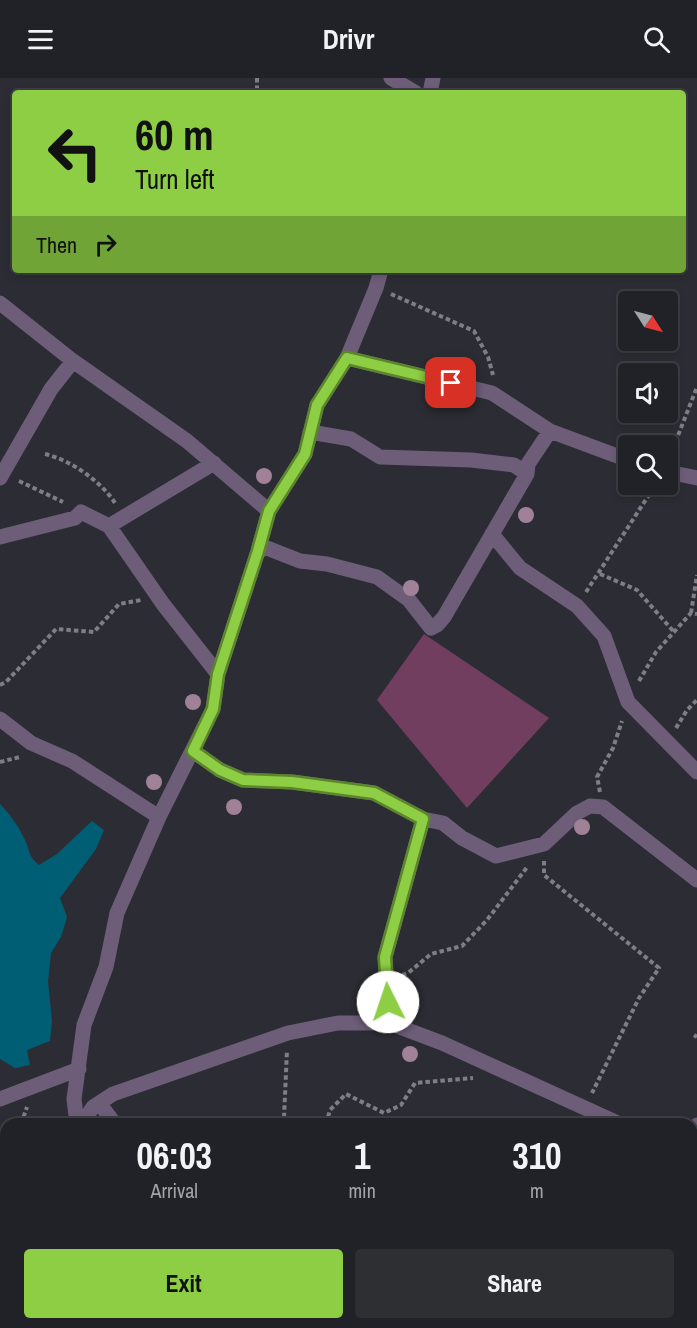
<!DOCTYPE html>
<style>
:root{--surface:#212227;--page:#2d2f33;--text:#f1f3f6;--muted:#a2a4a7;--line:#3e3f44;--accent:#8dce44}
body{margin:0;font-family:"Archivo Narrow",sans-serif;background:var(--page);color:var(--text);height:100vh;display:flex;flex-direction:column;font-size:22px;white-space:nowrap}
*{box-sizing:border-box;margin:0}
p{font-size:20px;color:var(--muted)}
.icon{flex:none;width:33px;height:33px;fill:none;stroke:currentColor;stroke-width:2;stroke-linecap:round;stroke-linejoin:round}
.map{position:relative;flex:1;overflow:hidden}
.side{position:absolute;left:0px;top:1040px;width:698px;height:212px;display:flex;flex-direction:column;background:var(--surface);border-radius:18px 18px 0 0;box-shadow:0 3px 9px #0003,0 0 0 2px var(--line)}
.side>*{flex:none}
.banner{position:absolute;left:12px;top:12px;width:674px;height:183px;border-radius:6px;box-shadow:0 3px 9px #0003,0 0 0 2px var(--line);background:#8dce44;color:#111;overflow:hidden}
.needle{width:39px;rotate:126deg}
.controls{position:absolute;left:618px;top:213px;display:grid;gap:12px}
.controls a{display:grid;place-items:center;width:60px;height:60px;border-radius:6px;background:var(--surface);box-shadow:0 3px 9px #0003,0 0 0 2px var(--line);font-size:30px}
.pin{position:absolute;display:grid;place-items:center;width:51px;height:51px;color:#fff;margin:-26px;border-radius:12px;box-shadow:0 3px 9px #0006}
.me{position:absolute;width:66px;margin:-33px;rotate:356deg;stroke-linejoin:round;filter:drop-shadow(0 0 4px #0008)}
.turn{display:flex;align-items:center;gap:21px;height:126px;padding:0 24px;font-size:27px}
.turn .icon{width:78px;height:78px;stroke-width:2.5}
.turn b{display:block;font-size:42px;line-height:51px}
.then{display:flex;align-items:center;height:57px;padding:0 24px;background:#0003;gap:12px;font-size:22px}
.eta{display:flex;justify-content:space-evenly;align-items:center;height:102px;text-align:center}
.eta b{font-size:36px;font-weight:700;line-height:42px}
.cta{display:flex;gap:12px;margin-top:auto;padding:12px 24px}
.cta a{flex:1;height:69px;border-radius:6px;background:var(--accent);color:#111;font-size:24px;font-weight:700;line-height:69px;text-align:center}
.cta a+a{background:var(--page);color:var(--text)}
header{display:flex;justify-content:space-between;align-items:center;height:78px;padding:0 24px;background:var(--surface);font-size:27px;font-weight:700}
.map>svg:first-child{display:block}
.green{fill:#713e60}
.water{fill:#005e74}
.lines{fill:none;stroke-linecap:round;stroke-linejoin:round}
.path{stroke:#7e7f85;stroke-width:4;stroke-dasharray:4.5 3;stroke-linecap:butt}
.street{stroke:#6d5d78;stroke-width:15}
.tree{fill:#a08198}
.route-casing{stroke:#5c862c;stroke-width:15}
.route{stroke:#8dce44;stroke-width:10}
</style>
<header><svg class="icon" aria-label="menu" viewBox="0 0 24 24"><path d="M4 6h16M4 12h16M4 18h16"/></svg>Drivr<svg class="icon" aria-label="search" viewBox="0 0 24 24"><circle cx="10" cy="10" r="6"/><path d="M15 15l6 6"/></svg></header>
<div class="map">
<svg width="697" height="1250" viewBox="0 0 697 1250">
<rect width="100%" height="100%" fill="#2c2d34"/>
<path class="green" d="M 424,556 L 549,640 L 467,730 L 377,622 Z"/>
<path class="water" d="M 0,726 C 10,736 19,749 25,762 C 30,774 29,779 39,787 L 57,776 L 92,743 L 104,752 L 96,771 L 60,820 L 67,839 L 61,859 L 51,875 L 48,903 L 52,943 L 50,963 L 27,972 L 30,987 L 15,990 L 0,981 Z
M 602,1245 L 652,1245 L 662,1250 L 599,1250 Z"/>
<g class="lines">
<path class="path" d="M 257,0 L 257,15
M 391,216 L 474,253 L 488,279 L 493,297
M 45,376 C 70,382 101,403 115,425
M 670,378 L 697,309
M 19,403 L 63,424
M 600,496 L 637,512 L 674,554
M 586,514 L 656,406
M 691,535 L 697,497
M 639,603 L 656,574 L 691,535 L 697,536
M 0,607 L 6,604 L 56,551 L 94,554 L 119,526 L 141,522
M 676,650 L 687,632 L 697,622
M 0,684 L 20,679
M 600,714 L 597,699 L 613,670 L 622,643
M 544,783 L 544,797 L 659,890 L 639,920 L 592,1015
M 402,897 L 408,895 L 431,876 L 462,868 L 487,842 L 528,788
M 694,957 L 697,959
M 21,1046 L 27,1029
M 287,1046 L 284,1040 L 287,972
M 326,1046 L 330,1032 L 346,1016 L 384,1035 L 401,1027 L 415,1005 L 473,1000
M 0,1103 L 6,1090
M 692,1242 L 697,1244
M 397,1245 L 400,1250
M 251,1250 L 255,1245
M 479,1250 L 486,1245"/>
<path class="street" d="M 391,0 L 416,15
M 430,15 L 433,0
M 0,225 L 73,283 L 187,363 L 269,433
M 347,280 L 492,315 L 550,353 L 628,382
M 668,394 L 697,400
M 527,396 L 528,386 L 550,353
M 0,400 L 51,311 L 73,283
M 109,448 L 163,526 L 218,596
M 492,456 L 520,490 L 577,528 L 604,558 L 628,624 L 697,694
M 0,459 L 75,440 L 81,434 L 109,448 L 214,385
M 258,473 L 267,470 L 300,483 L 327,486 L 377,499 L 409,522 L 431,550 L 437,547 L 444,539 L 527,396 L 514,387 L 471,382 L 380,379 L 351,361 L 310,354
M 0,641 L 31,665 L 72,683 L 159,739
M 193,673 L 220,692 L 243,702 L 292,704 L 374,715 L 423,741 L 385,879 L 389,945
M 423,741 L 443,745 L 462,760 L 496,778 L 544,766 L 577,735 L 590,728 L 603,729 L 697,802
M 0,1021 L 79,991
M 99,1025 L 115,1046
M 77,1046 L 74,1021 L 84,947 L 106,889 L 117,835 L 159,739 L 213,631 L 218,596 L 258,473 L 269,433 L 305,376 L 317,327 L 347,280 L 376,210 L 381,192
M 82,1046 L 93,1029 L 113,1016 L 288,955 L 338,945 L 389,945 L 442,965 L 620,1046
M 692,1051 L 697,1047
M 0,1237 L 6,1228
M 19,1245 L 26,1250
M 91,1250 L 94,1245
M 214,1250 L 215,1245
M 558,1250 L 562,1245"/>
</g>
<g class="tree">
<circle cx="264" cy="398" r="8"/>
<circle cx="526" cy="437" r="8"/>
<circle cx="411" cy="510" r="8"/>
<circle cx="193" cy="624" r="8"/>
<circle cx="154" cy="704" r="8"/>
<circle cx="234" cy="729" r="8"/>
<circle cx="582" cy="749" r="8"/>
<circle cx="410" cy="976" r="8"/>
</g>
<g class="lines">
<g class="route-casing">
<path id="route" d="M 388,924 L 385,879 L 423,741 L 374,715 L 292,704 L 243,702 L 220,692 L 193,673 L 213,631 L 218,596 L 258,473 L 269,433 L 305,376 L 317,327 L 347,280 L 451,305"/>
</g>
<use href="#route" class="route"/>
</g>
</svg>
<div class="controls">
<a><svg class="needle" viewBox="-14 -14 28 28"><path d="M0-13l5 13h-10z" fill="#e53935"/><path d="M0 13l5-13h-10z" fill="#a2a4a7"/></svg></a>
<a><svg class="icon" aria-label="sound" viewBox="0 0 24 24"><path d="M4 9h4l5-4v14l-5-4H4zM17 9q2 3 0 6"/></svg></a>
<a><svg class="icon" aria-label="search" viewBox="0 0 24 24"><circle cx="10" cy="10" r="6"/><path d="M15 15l6 6"/></svg></a>
</div>
<div class="pin" style="left:451px;top:305px;background:#d93025"><svg class="icon" aria-label="arrive" viewBox="0 0 24 24"><path d="M6 21V4h12l-3 4 3 4H6"/></svg></div>
<svg class="me" style="left:388px;top:924px" viewBox="-20 -20 40 40"><circle r="19" fill="#fff"/><path d="M0-13L10 11 0 6-10 11z" fill="#8dce44"/></svg>
<div class="banner">
<div class="turn"><svg class="icon" aria-label="left" viewBox="0 0 24 24"><path d="M17 20v-9H6M10 6l-5 5 5 5"/></svg><div><b>60 m</b>Turn left</div></div>
<div class="then">Then<svg class="icon" aria-label="right" viewBox="0 0 24 24"><path d="M7 20v-9h11M14 6l5 5-5 5"/></svg></div>
</div>
<section class="side">
<div class="eta">
<div><b>06:03</b><p>Arrival</p></div>
<div><b>1</b><p>min</p></div>
<div><b>310</b><p>m</p></div>
</div>
<div class="cta"><a>Exit</a><a>Share</a></div>
</section>
</div>
